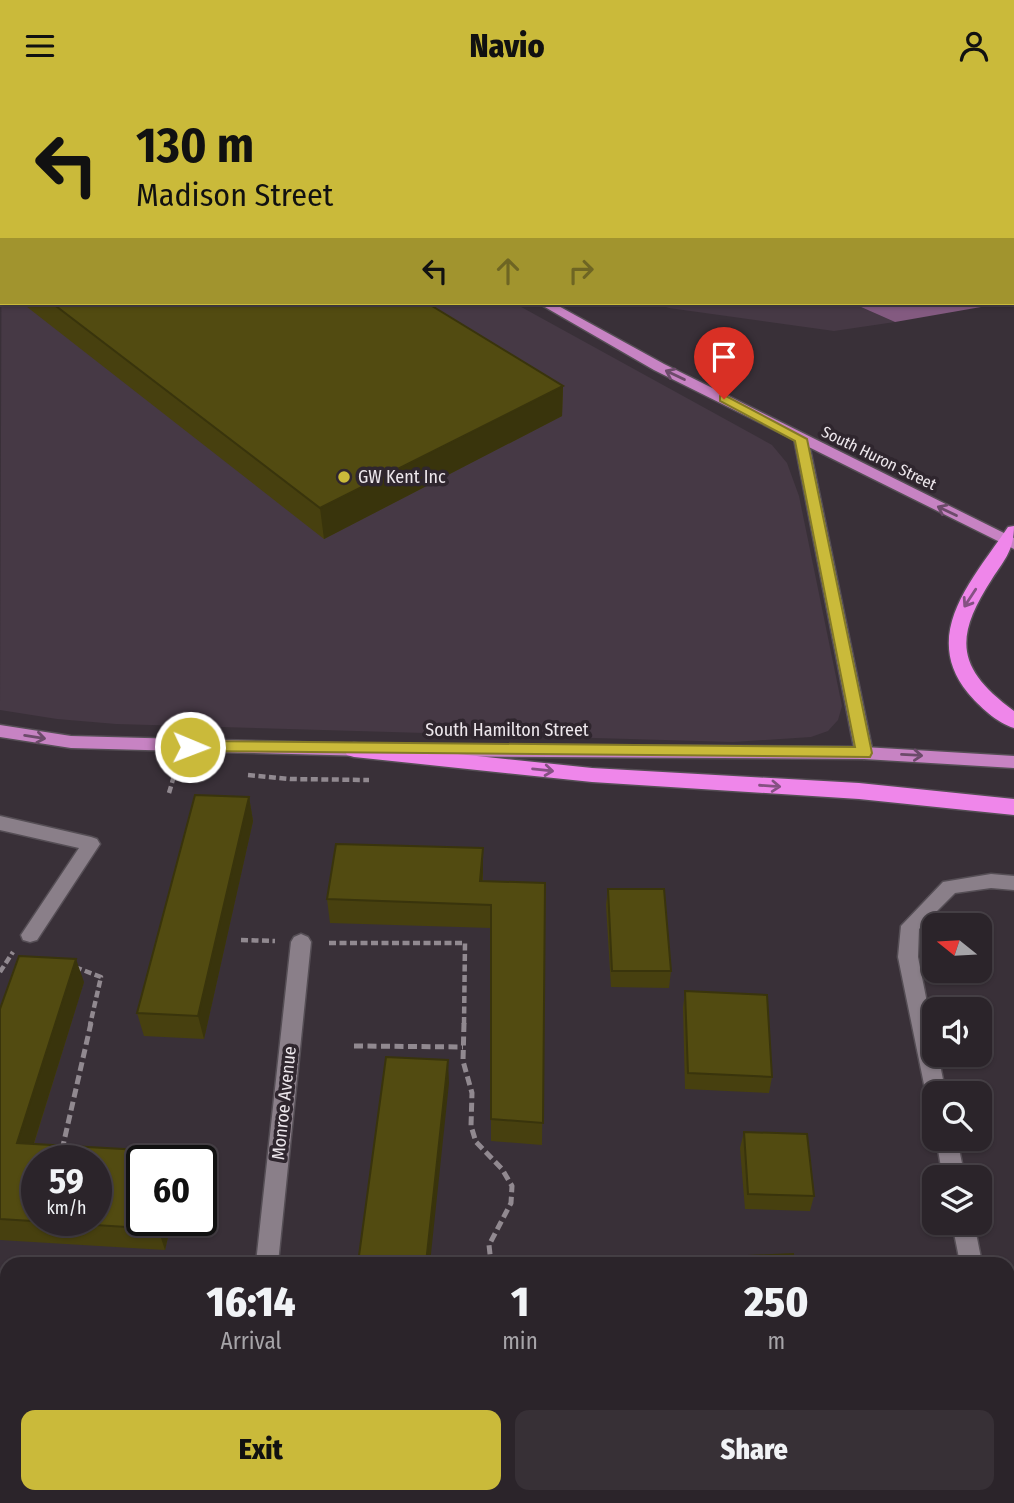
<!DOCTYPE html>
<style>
:root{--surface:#2b242a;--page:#373036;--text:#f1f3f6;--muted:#a6a4a8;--line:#474147;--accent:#caba3a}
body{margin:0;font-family:"Fira Sans Condensed",sans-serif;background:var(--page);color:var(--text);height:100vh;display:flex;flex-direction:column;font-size:26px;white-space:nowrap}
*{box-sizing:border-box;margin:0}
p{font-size:23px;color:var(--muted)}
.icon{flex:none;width:38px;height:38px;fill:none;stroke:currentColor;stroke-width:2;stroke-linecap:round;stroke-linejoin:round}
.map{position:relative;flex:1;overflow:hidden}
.drawer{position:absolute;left:0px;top:1166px;width:1015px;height:247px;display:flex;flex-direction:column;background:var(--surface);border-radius:21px 21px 0 0;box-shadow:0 2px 5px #0004,0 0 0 2px var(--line)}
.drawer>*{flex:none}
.top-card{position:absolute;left:0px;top:0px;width:1015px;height:214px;box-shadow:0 2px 5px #0004,0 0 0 2px var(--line);background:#caba3a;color:#111;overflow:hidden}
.needle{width:46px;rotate:288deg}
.controls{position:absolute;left:922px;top:822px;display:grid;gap:14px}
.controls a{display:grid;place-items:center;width:70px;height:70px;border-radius:14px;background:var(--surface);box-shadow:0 2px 5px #0004,0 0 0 2px var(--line);font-size:35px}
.speed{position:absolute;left:21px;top:1054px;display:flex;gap:14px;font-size:35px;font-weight:700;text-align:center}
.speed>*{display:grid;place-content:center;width:91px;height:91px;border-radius:50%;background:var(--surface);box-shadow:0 2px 5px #0004,0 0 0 2px var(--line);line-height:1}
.speed small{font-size:18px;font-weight:400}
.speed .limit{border:4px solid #111;border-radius:10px;background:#fff;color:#111}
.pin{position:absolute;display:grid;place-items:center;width:60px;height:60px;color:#fff;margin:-72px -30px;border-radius:50% 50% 50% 0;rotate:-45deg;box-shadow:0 0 7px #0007}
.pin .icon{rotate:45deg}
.me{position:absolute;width:77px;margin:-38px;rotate:91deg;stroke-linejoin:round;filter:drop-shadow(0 0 5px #0008)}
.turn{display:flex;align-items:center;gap:24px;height:147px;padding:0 21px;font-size:32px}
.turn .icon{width:91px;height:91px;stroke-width:2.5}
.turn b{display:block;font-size:49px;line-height:60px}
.lanes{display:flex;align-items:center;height:66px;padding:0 21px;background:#0003;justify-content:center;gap:35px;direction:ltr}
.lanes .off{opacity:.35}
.eta{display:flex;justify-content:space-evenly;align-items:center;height:119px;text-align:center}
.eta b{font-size:42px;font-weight:800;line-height:49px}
.primary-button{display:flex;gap:14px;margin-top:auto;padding:14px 21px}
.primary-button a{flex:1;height:80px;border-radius:14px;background:var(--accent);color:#111;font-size:28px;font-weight:800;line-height:80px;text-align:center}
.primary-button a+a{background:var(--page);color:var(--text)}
header{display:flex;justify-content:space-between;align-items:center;height:91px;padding:0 21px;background:var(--accent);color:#111;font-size:32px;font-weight:800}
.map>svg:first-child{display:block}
.built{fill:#463945}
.forest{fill:#835a80}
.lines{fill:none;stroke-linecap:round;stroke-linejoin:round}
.minor-casing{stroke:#554e55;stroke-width:3}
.major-casing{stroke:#554e55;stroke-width:3}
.highway-casing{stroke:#554e55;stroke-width:3}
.path-far2{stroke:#918990;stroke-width:2.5;stroke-dasharray:4.5 2.5;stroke-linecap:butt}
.path-far1{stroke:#918990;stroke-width:4.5;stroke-dasharray:7 3.5;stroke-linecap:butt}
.path{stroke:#918990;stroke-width:5;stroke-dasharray:9 4.5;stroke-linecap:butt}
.minor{fill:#8a7f89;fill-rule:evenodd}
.major{fill:#c783c3;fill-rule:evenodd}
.highway{fill:#ef86ea;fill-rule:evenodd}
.wall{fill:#47400f}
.shaded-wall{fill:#39340c}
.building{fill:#524b11;stroke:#39340c;stroke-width:2;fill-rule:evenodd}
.oneway{stroke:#6c4b6a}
.oneway2{stroke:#855183}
.route{fill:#caba3a;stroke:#837926;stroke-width:2}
.poi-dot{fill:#caba3a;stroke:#2f262e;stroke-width:2.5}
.labels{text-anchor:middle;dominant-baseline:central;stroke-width:7;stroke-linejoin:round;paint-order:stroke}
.far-street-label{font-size:16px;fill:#ede7ec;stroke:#2f262e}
.poi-label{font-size:18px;fill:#ede7ec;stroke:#2f262e;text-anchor:start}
.street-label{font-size:18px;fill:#ede7ec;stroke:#2f262e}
</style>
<header><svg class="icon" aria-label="menu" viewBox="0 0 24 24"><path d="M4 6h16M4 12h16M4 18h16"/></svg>Navio<svg class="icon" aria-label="person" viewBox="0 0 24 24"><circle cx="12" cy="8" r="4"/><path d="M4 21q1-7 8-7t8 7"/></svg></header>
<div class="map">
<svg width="1014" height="1412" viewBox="0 0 1014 1412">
<rect width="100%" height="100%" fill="#393038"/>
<path class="built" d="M 2,55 L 2,212 L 514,212 L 772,354 L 787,372 L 799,405 L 842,615 L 838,629 L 828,640 L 811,646 L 733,651 L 116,633 L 57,628 L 0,619 Z
M 654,212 L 852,212 L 895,231 L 834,240 L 669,217 Z"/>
<path class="forest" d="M 459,0 L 1014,0 L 1014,210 L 1013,2 Z
M 852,212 L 1004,212 L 895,231 Z"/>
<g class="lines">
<g class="minor-casing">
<path id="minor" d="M 310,0 L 320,0 L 320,2 L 310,2 Z
M 0,11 L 2,11 L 2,18 L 0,18 Z
M 801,344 L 808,348 L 873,662 L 864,668 L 855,662 L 794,348 Z
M 0,725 L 91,746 L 97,748 L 100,753 L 37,849 L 30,851 L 23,849 L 21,844 L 79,757 L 0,739 Z
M 991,783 L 1014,785 L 1014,799 L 991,797 L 955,802 L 919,838 L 918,866 L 934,947 L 934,964 L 938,964 L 946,1003 L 934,1003 L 934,1011 L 929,1009 L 926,1003 L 898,866 L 901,835 L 943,791 Z
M 301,843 L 308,846 L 311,851 L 278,1172 L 256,1172 L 291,851 L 294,846 Z
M 936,1048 L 957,1048 L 965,1087 L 943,1087 Z
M 952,1132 L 974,1132 L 982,1172 L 960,1172 Z
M 1008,1337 L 1014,1339 L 1014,1390 L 1008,1388 Z
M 226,1405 L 250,1405 L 250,1412 L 226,1412 Z"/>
</g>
<g class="major-casing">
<path id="major" d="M 38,0 L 49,0 L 37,2 Z
M 128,0 L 142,0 L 143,2 L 129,2 Z
M 0,32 L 2,32 L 0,40 Z
M 538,212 L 553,212 L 664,273 L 1014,447 L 1014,458 L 654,279 Z
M 0,634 L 71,645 L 367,653 L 376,659 L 367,665 L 71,657 L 0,646 Z
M 402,653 L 864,656 L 1014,665 L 1014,677 L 864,668 L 402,665 L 393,659 Z"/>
</g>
<g class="highway-casing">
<path id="highway" d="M 1014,435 C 1014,459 1005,468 992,488 C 953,548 957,578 1014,620 L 1014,637 C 997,632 979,615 968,602 C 920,543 973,488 1008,436 Z
M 354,652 L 592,677 L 859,692 L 1014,708 L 1014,724 L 859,708 L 592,691 L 354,666 L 347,664 L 344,659 L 347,654 Z"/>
</g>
<path class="path-far2" d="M 186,0 L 190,2"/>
<path class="path-far1" d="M 248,684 L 290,688 L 369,689
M 169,702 L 174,685
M 241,849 L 275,850
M 329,852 L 465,852 L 464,934
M 75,876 L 101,886 L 90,934
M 0,881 L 13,861"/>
<path class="path" d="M 464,932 L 463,970 L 472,1002 L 471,1035 L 476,1051 L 502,1078 L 512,1095 L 511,1112 L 489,1154 L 491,1172
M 354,955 L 463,956
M 62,1059 L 91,932
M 171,1063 L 209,1063
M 0,1194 L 7,1196"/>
<use href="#minor" class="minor"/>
<use href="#major" class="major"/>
<use href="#highway" class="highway"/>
</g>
<path class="wall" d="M 22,212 L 427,212 L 563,295 L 562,325 L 324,448 Z
M 249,706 L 253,730 L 204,948 L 144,945 L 137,922 Z
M 483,757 L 483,790 L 545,792 L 542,1054 L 491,1050 L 491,837 L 330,832 L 327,808 Z
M 608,798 L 671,880 L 669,897 L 611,896 L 606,814 Z
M 84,891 L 34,1053 L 142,1129 L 172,1129 L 165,1159 L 0,1149 L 0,918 Z
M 685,900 L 772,986 L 769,1002 L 685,998 L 683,917 Z
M 744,1041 L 814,1105 L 810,1120 L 745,1118 L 740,1057 Z
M 722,1405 L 842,1405 L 842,1412 L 765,1412 Z"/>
<path class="shaded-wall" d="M 563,295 L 562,325 L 324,448 L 320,417 Z
M 249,706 L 253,730 L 204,948 L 198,925 Z
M 483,757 L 483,781 L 481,813 L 480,790 Z
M 76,868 L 84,891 L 27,1074 L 17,1052 Z
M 448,969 L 449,992 L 430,1172 L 426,1172 Z
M 160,1129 L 172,1129 L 165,1159 L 158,1138 Z
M 118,1405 L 131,1405 L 129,1412 L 117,1412 Z"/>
<path class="building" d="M 439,0 L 452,0 L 452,2 L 439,2 Z
M 52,212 L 427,212 L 563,295 L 320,417 Z
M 195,704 L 249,706 L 198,925 L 137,922 Z
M 336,753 L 483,757 L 480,790 L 545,792 L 543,1032 L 491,1028 L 491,814 L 327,808 Z
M 608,798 L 664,798 L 671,880 L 612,880 Z
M 19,865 L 76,868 L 17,1052 L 176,1061 L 174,1069 L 142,1069 L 142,1129 L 160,1129 L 158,1138 L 0,1128 L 0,918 ZM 37,1069 L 96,1069 L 96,1129 L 37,1129 Z
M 685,900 L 767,904 L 772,986 L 688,982 Z
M 386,966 L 448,969 L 426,1172 L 358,1172 Z
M 744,1041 L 807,1043 L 814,1105 L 748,1103 Z
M 793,1163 L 794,1172 L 728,1172 L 727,1166 Z
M 39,1405 L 118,1405 L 117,1412 L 37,1412 Z
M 806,1405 L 842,1405 L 842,1411 Z"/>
<defs><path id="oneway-shaft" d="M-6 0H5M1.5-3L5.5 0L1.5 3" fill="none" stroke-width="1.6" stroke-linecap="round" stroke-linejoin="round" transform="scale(1.75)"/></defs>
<g class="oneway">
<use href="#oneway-shaft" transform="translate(675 284) rotate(-154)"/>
<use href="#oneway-shaft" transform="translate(947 420) rotate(-154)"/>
<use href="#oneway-shaft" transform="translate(35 646) rotate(9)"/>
<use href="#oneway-shaft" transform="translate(912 664) rotate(3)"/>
</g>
<g class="oneway2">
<use href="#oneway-shaft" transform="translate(970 507) rotate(123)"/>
<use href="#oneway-shaft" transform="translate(543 679) rotate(6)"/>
<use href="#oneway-shaft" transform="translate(770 695) rotate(4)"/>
</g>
<path class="route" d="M 724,304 L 807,348 L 872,662 L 870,666 L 185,660 L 183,656 L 185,652 L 190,650 L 855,656 L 795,350 L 720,310 L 720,305 Z"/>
<circle class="poi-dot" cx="344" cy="386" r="7"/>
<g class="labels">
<g class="far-street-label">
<text transform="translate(879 367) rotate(26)">South Huron Street</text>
</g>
<g class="poi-label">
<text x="358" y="386">GW Kent Inc</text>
</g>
<g class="street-label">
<text x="507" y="639">South Hamilton Street</text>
<text transform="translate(284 1012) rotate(-84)">Monroe Avenue</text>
</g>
</g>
</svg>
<div class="controls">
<a><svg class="needle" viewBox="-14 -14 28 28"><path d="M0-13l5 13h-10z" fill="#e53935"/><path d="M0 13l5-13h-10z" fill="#a6a4a8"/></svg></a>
<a><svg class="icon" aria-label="sound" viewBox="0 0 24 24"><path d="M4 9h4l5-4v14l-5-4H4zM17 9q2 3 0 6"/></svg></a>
<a><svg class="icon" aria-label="search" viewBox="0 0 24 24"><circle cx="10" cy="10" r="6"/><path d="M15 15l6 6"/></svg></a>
<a><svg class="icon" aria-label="layers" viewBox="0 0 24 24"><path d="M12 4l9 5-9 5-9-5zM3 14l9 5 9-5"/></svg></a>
</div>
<div class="speed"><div>59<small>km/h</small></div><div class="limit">60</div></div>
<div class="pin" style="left:724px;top:308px;background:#d93025"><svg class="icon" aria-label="arrive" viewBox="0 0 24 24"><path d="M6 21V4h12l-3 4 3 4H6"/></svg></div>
<svg class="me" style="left:190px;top:656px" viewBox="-20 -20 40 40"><circle r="17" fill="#caba3a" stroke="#fff" stroke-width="3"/><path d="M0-11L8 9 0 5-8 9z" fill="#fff"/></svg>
<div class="top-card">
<div class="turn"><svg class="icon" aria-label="left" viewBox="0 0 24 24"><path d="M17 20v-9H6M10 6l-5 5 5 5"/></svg><div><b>130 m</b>Madison Street</div></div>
<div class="lanes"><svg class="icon" aria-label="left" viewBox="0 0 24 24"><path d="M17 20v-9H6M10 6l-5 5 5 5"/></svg><svg class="icon off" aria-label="ahead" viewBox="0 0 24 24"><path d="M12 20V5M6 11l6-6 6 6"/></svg><svg class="icon off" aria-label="right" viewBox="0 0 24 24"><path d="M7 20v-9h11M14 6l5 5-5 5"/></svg></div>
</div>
<section class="drawer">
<div class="eta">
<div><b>16:14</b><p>Arrival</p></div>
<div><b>1</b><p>min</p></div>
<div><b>250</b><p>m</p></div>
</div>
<div class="primary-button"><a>Exit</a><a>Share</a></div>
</section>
</div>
